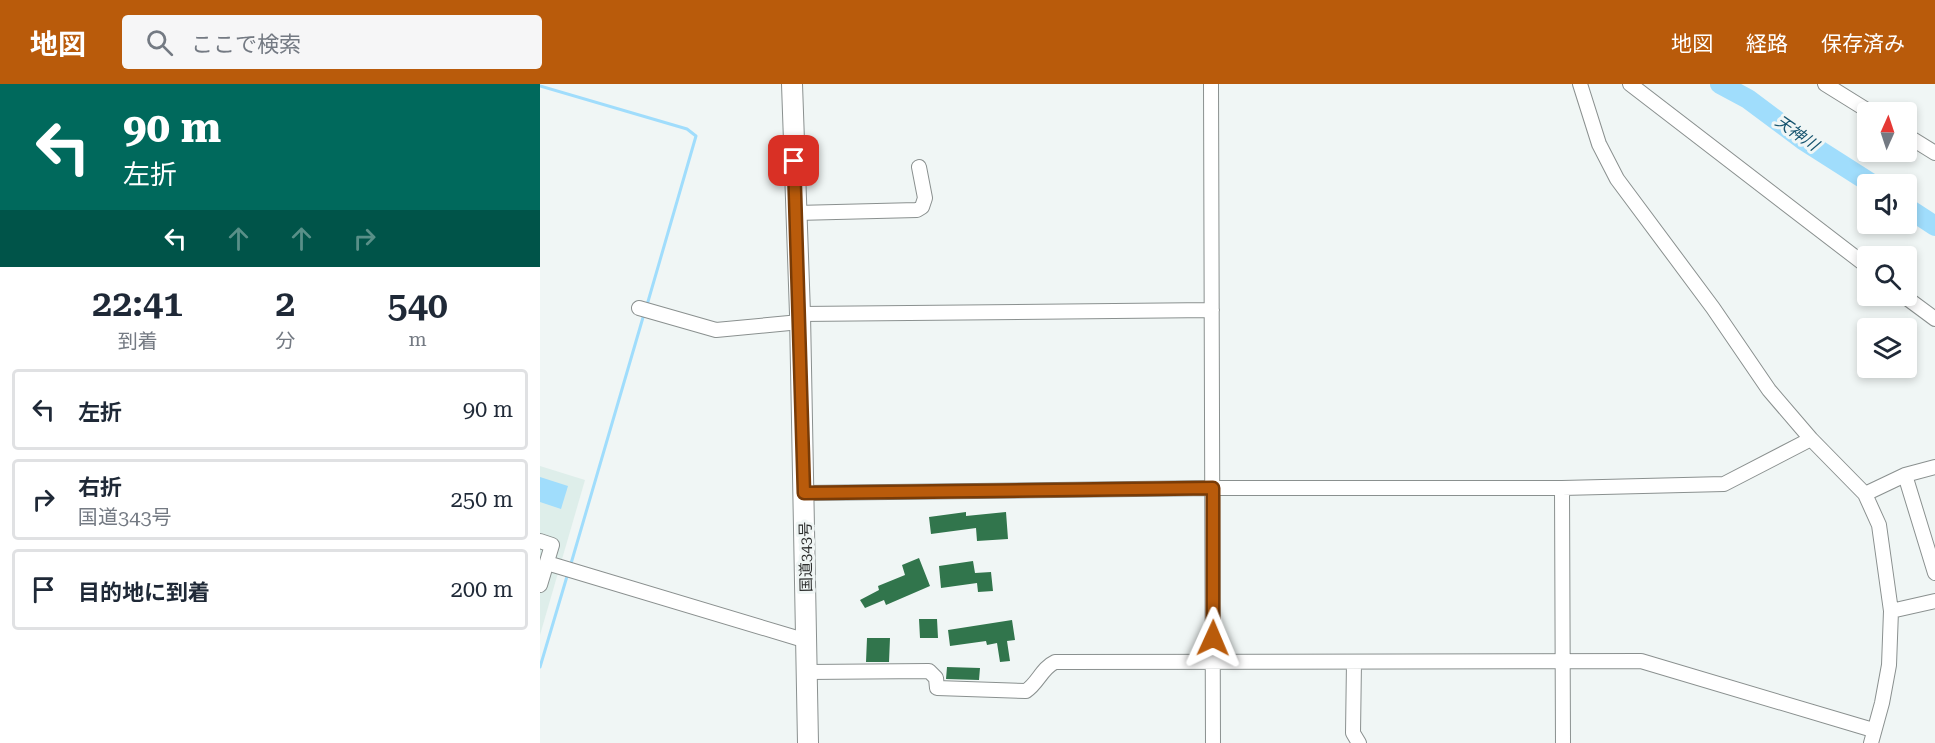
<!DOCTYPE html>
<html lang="ja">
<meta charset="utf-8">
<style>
:root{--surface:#fff;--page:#f6f6f7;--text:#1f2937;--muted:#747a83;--line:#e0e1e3;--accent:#b95b0b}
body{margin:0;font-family:"Roboto Serif","Noto Sans JP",serif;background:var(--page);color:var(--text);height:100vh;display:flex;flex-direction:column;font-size:22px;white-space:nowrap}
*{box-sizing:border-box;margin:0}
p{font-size:20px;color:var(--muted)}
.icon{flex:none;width:33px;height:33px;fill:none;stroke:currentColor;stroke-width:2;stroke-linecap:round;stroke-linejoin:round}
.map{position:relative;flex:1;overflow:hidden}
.panel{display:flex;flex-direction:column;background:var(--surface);width:540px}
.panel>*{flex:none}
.guide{background:#00695c;color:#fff;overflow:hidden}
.needle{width:39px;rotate:3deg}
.fabs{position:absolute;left:1317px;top:18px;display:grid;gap:12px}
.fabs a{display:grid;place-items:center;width:60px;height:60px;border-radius:6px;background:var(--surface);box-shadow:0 3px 9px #0003;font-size:30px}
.pin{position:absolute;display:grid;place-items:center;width:51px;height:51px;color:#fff;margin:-26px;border-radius:12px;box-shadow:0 3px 9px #0006}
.me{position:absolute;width:66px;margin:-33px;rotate:1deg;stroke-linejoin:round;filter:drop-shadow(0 0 4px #0008)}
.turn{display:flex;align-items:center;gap:21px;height:126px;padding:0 24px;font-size:27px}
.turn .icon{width:78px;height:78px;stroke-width:2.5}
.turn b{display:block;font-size:42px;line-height:51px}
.lanes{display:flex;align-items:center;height:57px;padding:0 24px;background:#0003;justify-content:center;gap:30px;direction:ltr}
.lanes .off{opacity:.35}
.eta{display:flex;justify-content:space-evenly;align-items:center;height:102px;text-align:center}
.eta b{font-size:36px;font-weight:600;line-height:42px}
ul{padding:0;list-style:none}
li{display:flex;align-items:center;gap:18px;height:81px;margin:0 12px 9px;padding:0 12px;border:3px solid var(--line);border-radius:6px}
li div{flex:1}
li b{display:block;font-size:22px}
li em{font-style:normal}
header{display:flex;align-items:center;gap:36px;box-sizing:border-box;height:84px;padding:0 30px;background:var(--accent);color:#fff}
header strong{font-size:28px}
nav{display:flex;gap:33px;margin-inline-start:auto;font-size:21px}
.search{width:420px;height:54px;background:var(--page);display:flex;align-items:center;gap:15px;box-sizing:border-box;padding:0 21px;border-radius:6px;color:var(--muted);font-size:22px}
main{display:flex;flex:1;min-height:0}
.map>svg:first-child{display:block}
.built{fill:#deeeea}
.water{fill:#a0ddfc}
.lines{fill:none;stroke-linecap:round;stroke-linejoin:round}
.stream{stroke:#a0ddfc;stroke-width:3}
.river{stroke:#a0ddfc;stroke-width:20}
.building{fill:#31754c}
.minor-casing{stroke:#8a908f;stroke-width:16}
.highway-casing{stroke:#8a908f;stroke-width:22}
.minor{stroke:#fff;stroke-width:14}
.highway{stroke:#fff;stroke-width:20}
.route-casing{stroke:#783b07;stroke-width:15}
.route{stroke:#b95b0b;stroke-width:10}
.labels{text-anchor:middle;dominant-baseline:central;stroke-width:6;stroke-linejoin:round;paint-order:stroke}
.street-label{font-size:15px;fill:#2b2d2c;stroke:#f0f6f5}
.water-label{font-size:16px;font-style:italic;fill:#16546f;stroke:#f0f6f5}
</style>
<header>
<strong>地図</strong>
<div class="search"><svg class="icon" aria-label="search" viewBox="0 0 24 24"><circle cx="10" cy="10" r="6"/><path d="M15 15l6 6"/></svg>ここで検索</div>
<nav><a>地図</a><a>経路</a><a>保存済み</a></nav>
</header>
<main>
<section class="panel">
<div class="guide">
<div class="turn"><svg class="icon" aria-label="left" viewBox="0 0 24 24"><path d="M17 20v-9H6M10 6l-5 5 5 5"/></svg><div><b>90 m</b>左折</div></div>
<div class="lanes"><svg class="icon" aria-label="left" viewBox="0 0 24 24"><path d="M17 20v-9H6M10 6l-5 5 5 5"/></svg><svg class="icon off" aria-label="ahead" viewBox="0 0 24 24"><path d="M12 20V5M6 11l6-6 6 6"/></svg><svg class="icon off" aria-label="ahead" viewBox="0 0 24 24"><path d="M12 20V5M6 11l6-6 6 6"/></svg><svg class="icon off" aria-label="right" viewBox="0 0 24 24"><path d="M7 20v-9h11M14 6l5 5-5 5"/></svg></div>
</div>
<div class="eta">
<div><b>22:41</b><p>到着</p></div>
<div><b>2</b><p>分</p></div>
<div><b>540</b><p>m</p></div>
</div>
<ul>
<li><svg class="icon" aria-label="left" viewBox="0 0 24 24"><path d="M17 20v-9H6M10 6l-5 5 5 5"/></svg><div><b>左折</b></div><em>90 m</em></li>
<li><svg class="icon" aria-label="right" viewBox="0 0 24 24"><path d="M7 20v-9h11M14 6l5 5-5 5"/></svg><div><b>右折</b><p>国道343号</p></div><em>250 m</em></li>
<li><svg class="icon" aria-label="arrive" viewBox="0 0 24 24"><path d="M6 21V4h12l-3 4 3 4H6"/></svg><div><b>目的地に到着</b></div><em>200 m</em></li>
</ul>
</section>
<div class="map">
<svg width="1395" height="659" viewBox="0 0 1395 659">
<rect width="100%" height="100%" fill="#f0f6f5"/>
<path class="built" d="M 0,382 L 45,396 L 0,551 Z"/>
<path class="water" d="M 0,393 L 28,402 L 21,425 L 0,418 Z"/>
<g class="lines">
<path class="stream" d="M 0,2 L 147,45 L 156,52 L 107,221
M 30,483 L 104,230
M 0,583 L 28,489"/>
<path class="river" d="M 1180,0 L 1208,15 L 1263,56 L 1332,100
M 1366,123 L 1395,142"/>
</g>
<path class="building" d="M 426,428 L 426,432 L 466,428 L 468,455 L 437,457 L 436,444 L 391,450 L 389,433 Z
M 379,474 L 390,502 L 346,521 L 344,516 L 325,524 L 320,516 L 339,506 L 338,502 L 365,491 L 362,481 Z
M 433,477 L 435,489 L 451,488 L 453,507 L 438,508 L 437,499 L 401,504 L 399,482 Z
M 379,535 L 397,535 L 398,554 L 380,554 Z
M 472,536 L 475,556 L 467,557 L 470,577 L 460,578 L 457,559 L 447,561 L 446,557 L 410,562 L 408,546 Z
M 327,554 L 350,554 L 349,578 L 326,578 Z
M 407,583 L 440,584 L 439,596 L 406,595 Z"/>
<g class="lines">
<g class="minor-casing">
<path id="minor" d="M 671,0 L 673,659
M 1040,0 L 1059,60 L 1077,95 L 1173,224 L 1229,306 L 1271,355 L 1325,410 L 1339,441 L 1351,527 L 1349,581 L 1342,619 L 1331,659
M 1090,0 L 1328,183
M 1285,0 L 1330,28
M 1366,51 L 1395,69
M 256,129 L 377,126 L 382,123 L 385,114 L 379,83
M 1364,212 L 1395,235
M 99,224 L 176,246 L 260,238
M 260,230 L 672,226
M 1365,391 L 1395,489
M 1022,404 L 1023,659
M 264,409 L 673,404 L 1022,404 L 1184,400 L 1271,355
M 1325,410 L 1365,391 L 1395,383
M 0,457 L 12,461 L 0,501
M 7,479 L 267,557
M 1351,527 L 1395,517
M 814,578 L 813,649 L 819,659
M 267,588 L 389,587 L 396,594 L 397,604 L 486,607 C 498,599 502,584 515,578 L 1101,577 L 1333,646"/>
</g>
<g class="highway-casing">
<path id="highway" d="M 252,0 L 260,230 L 268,659"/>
</g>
<use href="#minor" class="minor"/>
<use href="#highway" class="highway"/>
</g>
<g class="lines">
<g class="route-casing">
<path id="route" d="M 254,77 L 264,409 L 673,404 L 673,554"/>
</g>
<use href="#route" class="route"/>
</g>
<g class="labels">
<g class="street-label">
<text transform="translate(266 473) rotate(-91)">国道343号</text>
</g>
<g class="water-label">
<text transform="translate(1257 49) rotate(35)">天神川</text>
</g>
</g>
</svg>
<div class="fabs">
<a><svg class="needle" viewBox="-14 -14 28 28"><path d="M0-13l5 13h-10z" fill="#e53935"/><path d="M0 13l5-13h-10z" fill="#747a83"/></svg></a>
<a><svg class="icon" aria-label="sound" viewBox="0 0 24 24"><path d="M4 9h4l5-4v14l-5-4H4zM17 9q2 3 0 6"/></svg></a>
<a><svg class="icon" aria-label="search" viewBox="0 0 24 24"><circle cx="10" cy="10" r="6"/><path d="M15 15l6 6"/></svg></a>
<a><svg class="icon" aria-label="layers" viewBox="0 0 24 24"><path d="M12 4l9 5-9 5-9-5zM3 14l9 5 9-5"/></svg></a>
</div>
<div class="pin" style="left:254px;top:77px;background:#d93025"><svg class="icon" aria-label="arrive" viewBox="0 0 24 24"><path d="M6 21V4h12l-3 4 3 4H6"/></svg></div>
<svg class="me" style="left:673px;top:554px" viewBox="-20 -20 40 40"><path d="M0-17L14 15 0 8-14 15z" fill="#b95b0b" stroke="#fff" stroke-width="4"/></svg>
</div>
</main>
